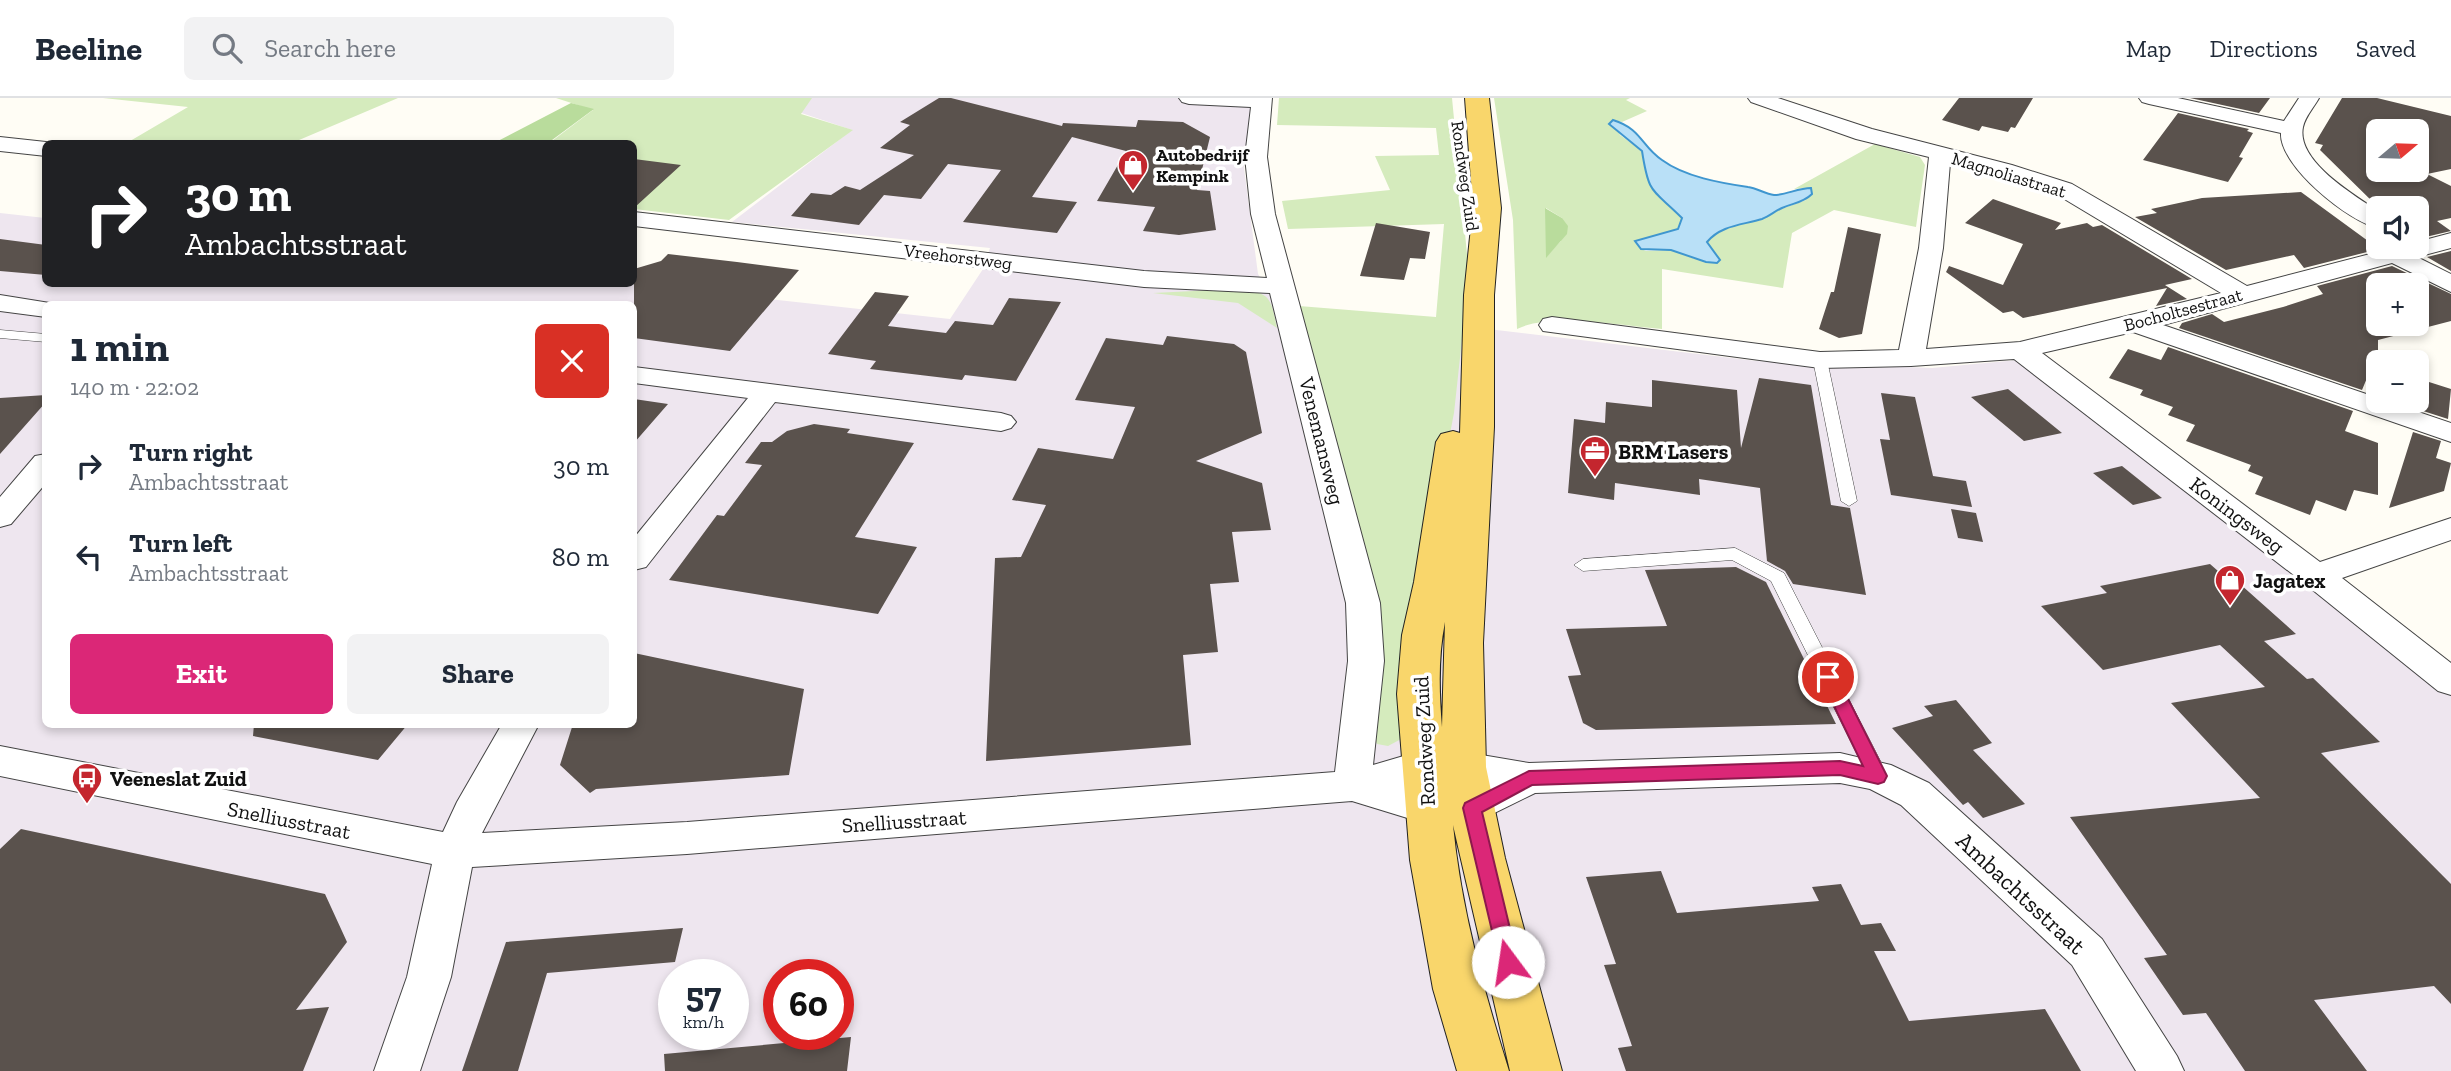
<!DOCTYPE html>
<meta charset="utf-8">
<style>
:root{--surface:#fff;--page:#f2f2f3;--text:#1f2937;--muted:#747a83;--line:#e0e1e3;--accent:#db2777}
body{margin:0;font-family:"Zilla Slab",serif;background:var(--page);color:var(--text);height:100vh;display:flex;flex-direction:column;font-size:26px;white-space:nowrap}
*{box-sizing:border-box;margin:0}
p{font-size:23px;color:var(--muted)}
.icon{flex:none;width:38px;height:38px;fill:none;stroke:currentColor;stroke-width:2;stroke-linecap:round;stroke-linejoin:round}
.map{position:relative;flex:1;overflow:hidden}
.sheet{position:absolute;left:42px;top:203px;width:595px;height:427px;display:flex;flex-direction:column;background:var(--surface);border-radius:10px;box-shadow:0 4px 10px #0003}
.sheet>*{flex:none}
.banner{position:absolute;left:42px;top:42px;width:595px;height:147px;border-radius:10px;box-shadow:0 4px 10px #0003;background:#202124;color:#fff;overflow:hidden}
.needle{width:46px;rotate:71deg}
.buttons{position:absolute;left:2366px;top:21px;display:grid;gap:14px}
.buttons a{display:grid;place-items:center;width:63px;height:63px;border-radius:10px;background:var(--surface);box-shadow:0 4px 10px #0003;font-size:35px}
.speed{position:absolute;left:658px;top:861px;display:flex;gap:14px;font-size:35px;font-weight:700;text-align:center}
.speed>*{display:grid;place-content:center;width:91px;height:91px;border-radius:50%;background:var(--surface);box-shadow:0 4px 10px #0003;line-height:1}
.speed small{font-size:18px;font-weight:400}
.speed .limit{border:10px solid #d22;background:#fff;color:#111}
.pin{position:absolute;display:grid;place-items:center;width:60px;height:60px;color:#fff;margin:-30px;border:4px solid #fff;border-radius:50%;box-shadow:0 2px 7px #0007}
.me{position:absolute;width:77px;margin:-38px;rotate:346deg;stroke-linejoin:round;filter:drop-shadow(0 0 5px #0008)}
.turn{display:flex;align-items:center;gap:24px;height:147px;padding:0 28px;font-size:32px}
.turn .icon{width:91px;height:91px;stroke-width:2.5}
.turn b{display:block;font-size:49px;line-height:60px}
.round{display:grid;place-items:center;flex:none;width:74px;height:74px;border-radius:10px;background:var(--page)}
.overview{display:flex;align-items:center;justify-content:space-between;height:119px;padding:0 28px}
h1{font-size:42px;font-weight:700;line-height:52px}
.primary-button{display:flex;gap:14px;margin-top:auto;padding:14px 28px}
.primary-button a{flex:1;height:80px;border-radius:10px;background:var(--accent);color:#fff;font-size:28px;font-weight:700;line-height:80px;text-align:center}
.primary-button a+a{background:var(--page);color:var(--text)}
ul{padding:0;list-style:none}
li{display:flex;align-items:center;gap:21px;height:91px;padding:0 28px}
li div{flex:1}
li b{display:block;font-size:26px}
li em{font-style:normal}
header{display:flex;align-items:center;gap:42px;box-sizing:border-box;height:98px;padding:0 35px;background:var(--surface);border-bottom:2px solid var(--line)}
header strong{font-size:33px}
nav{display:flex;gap:38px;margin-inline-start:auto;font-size:24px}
.search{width:490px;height:63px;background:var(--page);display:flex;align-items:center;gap:18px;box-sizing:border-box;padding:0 24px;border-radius:10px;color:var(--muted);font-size:26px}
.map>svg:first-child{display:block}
.industrial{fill:#eee6ef;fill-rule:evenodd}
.green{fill:#d5ebbd;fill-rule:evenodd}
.forest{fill:#b9dc9c}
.water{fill:#b9e0f7;stroke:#3f96cf;stroke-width:2}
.building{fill:#5a524d;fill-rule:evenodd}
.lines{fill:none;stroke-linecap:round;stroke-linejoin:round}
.service-casing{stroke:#444;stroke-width:1}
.minor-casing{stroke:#444;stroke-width:2}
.primary-casing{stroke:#222;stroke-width:2}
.service{fill:#fff;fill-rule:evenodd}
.minor{fill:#fff;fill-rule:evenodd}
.primary{fill:#f9d66b;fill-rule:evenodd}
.route{fill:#db2777;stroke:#8e194d;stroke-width:2}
.labels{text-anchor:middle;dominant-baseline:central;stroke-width:7;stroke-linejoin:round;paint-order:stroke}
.far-poi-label{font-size:18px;font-weight:bold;fill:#111;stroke:#fff;text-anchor:start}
.far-street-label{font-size:18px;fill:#111;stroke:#fff}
.street-label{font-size:21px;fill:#111;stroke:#fff}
.poi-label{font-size:21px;font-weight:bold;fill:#111;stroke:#fff;text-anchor:start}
.near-street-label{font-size:24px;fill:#111;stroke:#fff}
</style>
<header>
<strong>Beeline</strong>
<div class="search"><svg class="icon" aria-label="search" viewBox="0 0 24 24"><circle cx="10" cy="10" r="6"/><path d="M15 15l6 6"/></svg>Search here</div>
<nav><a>Map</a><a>Directions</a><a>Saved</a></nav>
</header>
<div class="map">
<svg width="2451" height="973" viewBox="0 0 2451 973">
<rect width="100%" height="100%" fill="#fffdf5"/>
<path class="industrial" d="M 783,0 L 1253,0 L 1244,70 L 1258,176 L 1277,206 L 1757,263 L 1932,270 L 2018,262 L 2451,596 L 2451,973 L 0,973 L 0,115 L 45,120 L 46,186 L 632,186 L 950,221 L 983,171 L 990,150 L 732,124 L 852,32 L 775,6 ZM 46,206 L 634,206 L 634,626 L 46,626 ZM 674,877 L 733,877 L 733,936 L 674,936 ZM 779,877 L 838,877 L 838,936 L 779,936 Z"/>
<path class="green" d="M 103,0 L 398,0 L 292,45 L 125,46 L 188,9 Z
M 556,0 L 812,0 L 801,16 L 853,32 L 729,122 L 634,111 L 634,46 L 548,46 L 593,12 Z
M 1279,0 L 1452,0 L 1469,177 L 1454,315 L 1405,567 L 1405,639 L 1388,648 L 1377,646 L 1373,638 L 1299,208 L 1436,219 L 1444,126 L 1288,131 L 1282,103 L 1390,92 L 1375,58 L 1439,57 L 1436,30 L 1277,27 Z
M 1494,0 L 1630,0 L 1626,2 L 1647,13 L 1622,24 L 1613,22 L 1620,37 L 1642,53 C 1647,94 1654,93 1682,120 L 1678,131 L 1635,143 L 1641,151 L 1646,153 L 1671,152 L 1695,161 L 1716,156 L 1706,143 L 1713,136 L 1806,102 L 1805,90 L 1794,91 L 1875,46 L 1920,59 L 1925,67 L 1916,129 L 1834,112 L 1792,135 L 1783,190 L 1662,171 L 1662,231 C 1623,228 1550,214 1517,231 L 1513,122 ZM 1546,110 L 1562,120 L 1561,143 L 1547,158 Z
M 1235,191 C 1270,195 1270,196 1277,230 L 1238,205 L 1153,195 Z"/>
<path class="forest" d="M 571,5 L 594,11 L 548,45 L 494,45 Z
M 1545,110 L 1562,120 L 1568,128 L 1567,136 L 1546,160 Z"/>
<path class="water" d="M 1613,22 C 1642,31 1641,48 1662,62 C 1685,79 1721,85 1748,89 C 1757,90 1765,96 1774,97 C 1786,97 1798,90 1811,90 L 1812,96 C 1803,105 1793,105 1782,110 C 1775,113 1770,118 1762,121 C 1743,127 1721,127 1707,144 L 1720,162 L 1717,165 L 1706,164 L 1671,152 L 1641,151 L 1635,143 L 1678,131 L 1682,120 C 1652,90 1649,98 1642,53 L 1609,26 Z"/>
<path class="building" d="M 939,0 L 951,0 L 1062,28 L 1063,25 L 1136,29 L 1138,22 L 1183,24 L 1210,39 L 1197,92 L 1210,93 L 1216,132 L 1179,137 L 1143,133 L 1155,109 L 1097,103 L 1126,53 L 1072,39 L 1032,99 L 1077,104 L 1057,135 L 963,124 L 1001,72 L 948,66 L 921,101 L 884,97 L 859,127 L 791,118 L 811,95 L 831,97 L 845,88 L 860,92 L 914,57 L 880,50 L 910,27 L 900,24 Z
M 1959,0 L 2033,0 L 2015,30 L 2011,29 L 2008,34 L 1982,28 L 1979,33 L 1942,22 Z
M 2190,0 L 2270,0 L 2259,15 Z
M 2342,0 L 2377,0 L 2451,18 L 2451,71 L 2427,76 L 2451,88 L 2451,120 L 2437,123 L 2451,133 L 2417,141 L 2417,110 L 2379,110 L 2320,52 L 2323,47 L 2315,45 ZM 2378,33 L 2417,33 L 2417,72 L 2378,72 Z
M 2178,15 L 2249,31 L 2247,33 L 2253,35 L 2239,59 L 2243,60 L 2228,84 L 2143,62 Z
M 634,61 L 681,67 L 634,110 Z
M 2301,94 L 2379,151 L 2304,170 L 2294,157 L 2226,172 L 2135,119 L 2157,115 L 2151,111 L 2202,100 Z
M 1993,101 L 2061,125 L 2055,132 L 2087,125 L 2093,129 L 2102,127 L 2192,181 L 2165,187 L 2187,201 L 2156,208 L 2167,190 L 2023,220 L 2013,213 L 2003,215 L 1946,174 L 1949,168 L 2003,187 L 2023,146 L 1965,125 Z
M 1376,125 L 1430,134 L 1425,161 L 1410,160 L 1404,182 L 1360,178 Z
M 1848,129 L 1881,136 L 1862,236 L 1839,240 L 1819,231 L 1831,194 L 1834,194 Z
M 0,141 L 46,147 L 46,177 L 0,173 Z
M 2451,153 L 2451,173 L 2427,159 Z
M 668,156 L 737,164 L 799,172 L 730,253 L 634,240 L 634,171 L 661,163 Z
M 2392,168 L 2451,196 L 2451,223 L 2378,242 L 2378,284 L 2367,280 L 2362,292 L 2179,230 L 2182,225 L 2212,216 L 2224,224 L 2283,209 L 2323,196 L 2317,188 ZM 2378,187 L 2417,187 L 2417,226 L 2378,226 Z
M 875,194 L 909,198 L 888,228 L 946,235 L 955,223 L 993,227 L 1009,200 L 1061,204 L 1016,283 L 965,277 L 962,282 L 870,271 L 876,263 L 828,256 Z
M 1167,238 L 1234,246 L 1246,254 L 1262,335 L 1196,363 L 1262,385 L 1271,432 L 1232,434 L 1239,484 L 1210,486 L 1218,554 L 1183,557 L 1191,647 L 986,663 L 995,460 L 1021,459 L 1046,407 L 1012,402 L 1038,350 L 1113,361 L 1135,309 L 1075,302 L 1106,240 L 1163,247 Z
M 2168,249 L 2353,313 L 2345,333 L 2378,345 L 2378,397 L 2354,392 L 2346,413 L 2316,402 L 2310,417 L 2255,396 L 2263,379 L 2248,373 L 2251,367 L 2186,343 L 2195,327 L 2168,317 L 2173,309 L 2140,297 L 2143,292 L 2109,280 L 2128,251 L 2161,262 Z
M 1759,280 L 1811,287 L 1831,407 L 1850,410 L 1866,497 L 1793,486 L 1785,473 L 1767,463 L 1760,390 L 1699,381 L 1700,397 L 1615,385 L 1614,402 L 1568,395 L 1574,321 L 1605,325 L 1606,304 L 1652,309 L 1652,282 L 1737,292 L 1741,350 Z
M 2429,284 L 2451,291 L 2448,321 L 2420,312 Z
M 2008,291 L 2062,335 L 2024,343 L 1971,299 Z
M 1881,295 L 1915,299 L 1933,378 L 1966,383 L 1972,409 L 1891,397 L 1880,341 L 1890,342 Z
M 46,297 L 46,304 L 0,356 L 0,300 Z
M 634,301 L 668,306 L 634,345 Z
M 814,326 L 850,331 L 847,335 L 914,345 L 855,439 L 917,449 L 878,516 L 669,482 L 717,417 L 724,418 L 762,367 L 745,365 L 761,344 L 772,344 L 787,333 Z
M 2413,334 L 2441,343 L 2436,360 L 2451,365 L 2444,393 L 2389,410 Z
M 2122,368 L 2162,400 L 2133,407 L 2093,375 Z
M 1951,411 L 1976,415 L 1983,444 L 1958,440 Z
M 2210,466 L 2234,487 L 2240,486 L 2296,536 L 2264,543 L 2307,581 L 2313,580 L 2380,644 L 2321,655 L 2451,786 L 2451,906 L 2434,888 L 2314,902 L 2367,973 L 2245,973 L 2206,915 L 2183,917 L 2144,860 L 2167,857 L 2070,719 L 2260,700 L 2171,605 L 2265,589 L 2220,547 L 2103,572 L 2041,508 L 2107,495 L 2100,488 Z
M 1736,469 L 1766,484 L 1836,626 L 1596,632 L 1583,625 L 1568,578 L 1581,577 L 1566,531 L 1667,528 L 1645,472 Z
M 634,555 L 804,591 L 789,677 L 596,691 L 590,695 L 560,667 L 573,626 L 634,626 Z
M 1956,602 L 1992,645 L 1973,652 L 2025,706 L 1983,720 L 1968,704 L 1963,707 L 1892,630 L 1933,618 L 1924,608 Z
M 254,626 L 408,626 L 378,662 L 253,638 Z
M 21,731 L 325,796 L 347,844 L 296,912 L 329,909 L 303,973 L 0,973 L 0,751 Z
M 1661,773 L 1677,815 L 1819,803 L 1812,789 L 1841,786 L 1861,827 L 1881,825 L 1896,853 L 1874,853 L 1909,923 L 2045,911 L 2081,973 L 1626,973 L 1618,950 L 1632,948 L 1604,867 L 1616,866 L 1586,779 Z
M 683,830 L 675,864 L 547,875 L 518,973 L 462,973 L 506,844 Z
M 851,939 L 847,973 L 665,973 L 664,956 Z"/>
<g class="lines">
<g class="service-casing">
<path id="service" d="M 0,232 L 46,236 L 46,244 L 0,240 Z
M 1820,258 L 1827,262 L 1857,403 L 1849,408 L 1841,403 L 1813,262 Z
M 1735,450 L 1784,475 L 1888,678 L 1885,684 L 1878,686 L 1871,684 L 1771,483 L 1732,462 L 1583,473 L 1574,467 L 1583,461 Z"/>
</g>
<g class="minor-casing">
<path id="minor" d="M 1179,0 L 1272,0 L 1267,59 L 1275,116 L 1380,505 L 1384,563 L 1373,667 L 1424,652 L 1464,654 L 1529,665 L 1840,655 L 1891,667 L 1929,685 L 2102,841 L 2177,958 L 2184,973 L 2136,973 L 2072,867 L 1901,707 L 1870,691 L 1840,685 L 1535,695 L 1472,726 L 1427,726 L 1352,703 L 687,756 L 472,769 L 451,879 L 420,973 L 374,973 L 407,879 L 432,766 L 0,678 L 0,648 L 443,734 L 457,704 L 502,626 L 539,626 L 482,735 L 687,724 L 1335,674 L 1348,563 L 1346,505 L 1270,195 L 1144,189 L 634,128 L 634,114 L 1144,173 L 1267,180 L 1251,116 L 1245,59 L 1251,9 L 1189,6 L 1182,4 ZM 1424,682 L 1481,687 C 1457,699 1430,695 1405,688 Z
M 1748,0 L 1778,0 L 1872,31 L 2012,67 L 2072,86 L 2247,188 L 2397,149 L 2417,149 L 2417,144 L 2451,135 L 2451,150 L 2417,159 L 2451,176 L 2451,194 L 2392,165 L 2163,227 L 2378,300 L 2378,303 L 2386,303 L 2451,325 L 2451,344 L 2133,234 L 2042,255 L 2320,464 L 2451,420 L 2451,442 L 2342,480 L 2451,565 L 2451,597 L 2438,593 L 2304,485 L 2014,261 L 1911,268 L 1820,270 L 1543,233 L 1539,227 L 1543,221 L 1552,219 L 1820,254 L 1899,252 L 1919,150 L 1929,59 L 1856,41 L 1751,4 ZM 1950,65 L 2056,96 L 2221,195 L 2020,244 L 1926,251 L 1943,150 Z
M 2139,0 L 2178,0 L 2284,23 L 2299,0 L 2319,0 C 2314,9 2305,19 2303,29 C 2296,63 2354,97 2378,113 L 2378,130 C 2349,124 2279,68 2281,35 L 2149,6 L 2142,4 Z
M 0,39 L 46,44 L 51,46 L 46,46 L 46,58 L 0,53 Z
M 0,197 L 56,206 L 46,206 L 46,219 L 0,213 Z
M 634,269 L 1001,315 L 1011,318 L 1016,324 L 1011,330 L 1001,333 L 775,304 L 646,469 L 634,472 L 634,440 L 748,300 L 634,285 Z
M 46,356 L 46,385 L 11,426 L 0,429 L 0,399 L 35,358 Z"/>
</g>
<g class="primary-casing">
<path id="primary" d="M 1465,0 L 1489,0 L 1501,110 L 1494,197 L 1494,329 L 1483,545 L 1486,669 L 1505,760 L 1562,973 L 1510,973 L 1453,727 C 1461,811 1484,893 1509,973 L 1457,973 L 1433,891 L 1410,762 L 1397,596 L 1402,537 L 1414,484 L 1436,344 L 1441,336 L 1453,333 L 1460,335 L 1464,197 L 1473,110 ZM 1445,524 L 1442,629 C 1439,594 1438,558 1445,524 Z"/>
</g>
<use href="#service" class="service"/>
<use href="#minor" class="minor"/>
<use href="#primary" class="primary"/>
</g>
<path class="route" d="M 1828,573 L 1834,574 L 1837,579 L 1887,678 L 1884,684 L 1878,686 L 1840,677 L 1532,687 L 1482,714 L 1518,864 L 1515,871 L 1508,873 L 1501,871 L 1463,710 L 1465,705 L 1529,673 L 1840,663 L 1863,668 L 1820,579 L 1822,574 Z"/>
<defs>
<g id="shop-pin" transform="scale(1.575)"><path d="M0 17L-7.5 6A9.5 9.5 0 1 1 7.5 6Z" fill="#c4262e" stroke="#fff"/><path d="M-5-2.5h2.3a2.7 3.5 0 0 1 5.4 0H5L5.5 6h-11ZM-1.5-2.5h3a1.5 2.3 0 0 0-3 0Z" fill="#fff"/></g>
<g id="office-pin" transform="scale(1.575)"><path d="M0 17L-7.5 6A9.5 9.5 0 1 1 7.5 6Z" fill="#c4262e" stroke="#fff"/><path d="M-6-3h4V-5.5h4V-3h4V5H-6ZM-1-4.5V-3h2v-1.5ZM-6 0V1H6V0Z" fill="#fff"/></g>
<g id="bus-pin" transform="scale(1.575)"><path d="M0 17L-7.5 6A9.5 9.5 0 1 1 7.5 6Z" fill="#c4262e" stroke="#fff"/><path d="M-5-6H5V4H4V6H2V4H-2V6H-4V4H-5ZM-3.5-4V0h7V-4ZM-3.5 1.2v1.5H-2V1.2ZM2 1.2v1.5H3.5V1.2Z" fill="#fff"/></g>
</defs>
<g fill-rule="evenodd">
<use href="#shop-pin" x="1133" y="67"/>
<use href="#office-pin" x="1595" y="353"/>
<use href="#shop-pin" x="2230" y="482"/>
<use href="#bus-pin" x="87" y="680"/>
</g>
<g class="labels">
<g class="far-poi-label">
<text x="1156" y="57">Autobedrijf<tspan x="1156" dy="21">Kempink</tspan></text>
</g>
<g class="far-street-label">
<text transform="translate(2009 77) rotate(17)">Magnoliastraat</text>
<text transform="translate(1465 78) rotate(82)">Rondweg Zuid</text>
<text transform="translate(958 159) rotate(7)">Vreehorstweg</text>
<text transform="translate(2183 212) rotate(-15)">Bocholtsestraat</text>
</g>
<g class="street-label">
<text transform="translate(1322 343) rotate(76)">Venemansweg</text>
<text transform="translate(2237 417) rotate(37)">Koningsweg</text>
<text transform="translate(1424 643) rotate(-93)">Rondweg Zuid</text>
<text transform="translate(289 722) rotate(11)">Snelliusstraat</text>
<text transform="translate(904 723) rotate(-4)">Snelliusstraat</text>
</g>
<g class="poi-label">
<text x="1618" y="353">BRM Lasers</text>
<text x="2253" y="482">Jagatex</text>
<text x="110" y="680">Veeneslat Zuid</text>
</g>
<g class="near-street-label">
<text transform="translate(2021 795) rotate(43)">Ambachtsstraat</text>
</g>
</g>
</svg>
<div class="buttons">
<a><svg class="needle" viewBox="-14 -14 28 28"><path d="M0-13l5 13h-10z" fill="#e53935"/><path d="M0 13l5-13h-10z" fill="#747a83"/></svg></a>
<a><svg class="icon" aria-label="sound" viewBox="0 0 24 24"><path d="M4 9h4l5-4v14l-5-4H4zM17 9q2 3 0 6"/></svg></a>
<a>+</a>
<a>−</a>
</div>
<div class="speed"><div>57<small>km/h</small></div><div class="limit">60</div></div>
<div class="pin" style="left:1828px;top:579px;background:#d93025"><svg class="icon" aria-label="arrive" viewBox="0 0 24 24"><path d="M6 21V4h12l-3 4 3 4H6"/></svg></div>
<svg class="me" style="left:1508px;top:864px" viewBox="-20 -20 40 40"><circle r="19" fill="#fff"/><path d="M0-13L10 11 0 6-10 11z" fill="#db2777"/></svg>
<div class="banner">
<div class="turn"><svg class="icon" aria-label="right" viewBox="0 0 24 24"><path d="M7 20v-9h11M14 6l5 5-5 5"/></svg><div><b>30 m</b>Ambachtsstraat</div></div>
</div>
<section class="sheet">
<div class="overview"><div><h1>1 min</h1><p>140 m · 22:02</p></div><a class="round" style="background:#d93025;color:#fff"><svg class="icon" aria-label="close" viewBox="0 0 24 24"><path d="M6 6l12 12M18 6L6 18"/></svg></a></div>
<ul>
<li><svg class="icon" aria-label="right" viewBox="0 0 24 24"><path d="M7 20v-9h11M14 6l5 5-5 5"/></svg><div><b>Turn right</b><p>Ambachtsstraat</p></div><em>30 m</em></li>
<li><svg class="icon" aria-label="left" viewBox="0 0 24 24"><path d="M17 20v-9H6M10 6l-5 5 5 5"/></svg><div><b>Turn left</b><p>Ambachtsstraat</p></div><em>80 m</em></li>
</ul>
<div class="primary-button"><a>Exit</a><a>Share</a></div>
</section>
</div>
